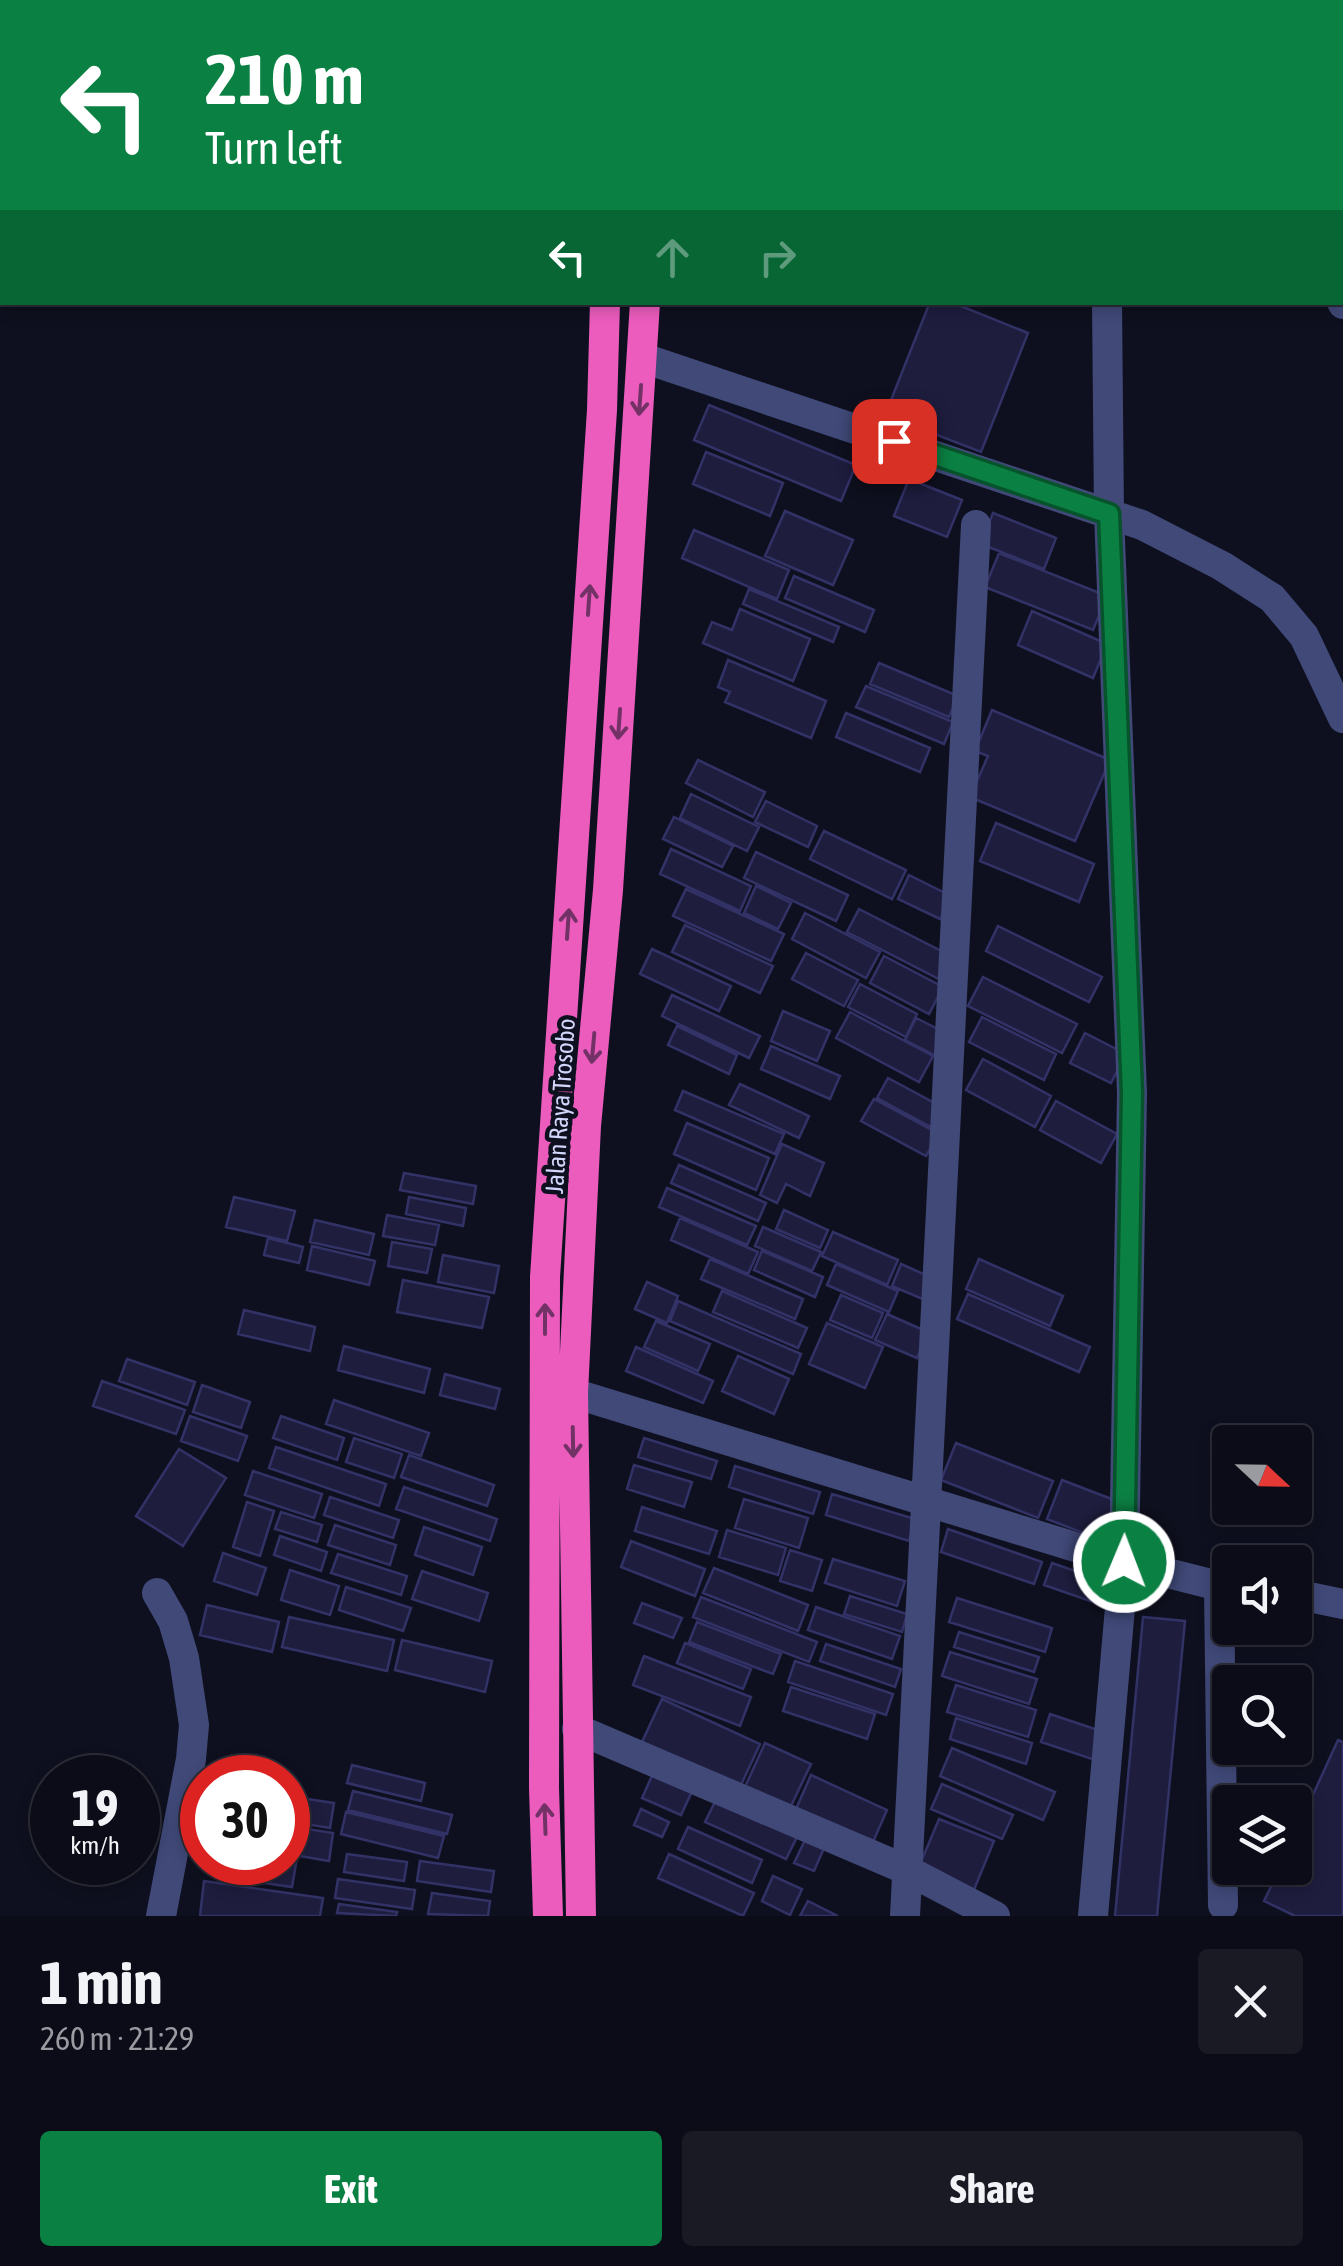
<!DOCTYPE html>
<meta charset="utf-8">
<style>
:root{--surface:#0b0c17;--page:#191a24;--text:#f1f3f6;--muted:#9a9ba1;--line:#2b2c36;--accent:#0b8043}
body{margin:0;font-family:"Asap Condensed",sans-serif;background:var(--page);color:var(--text);height:100vh;display:flex;flex-direction:column;font-size:38px;white-space:nowrap}
*{box-sizing:border-box;margin:0}
p{font-size:32px;color:var(--muted)}
.icon{flex:none;width:55px;height:55px;fill:none;stroke:currentColor;stroke-width:2;stroke-linecap:round;stroke-linejoin:round}
.map{position:relative;height:1916px;overflow:hidden}
.drawer{display:flex;flex-direction:column;background:var(--surface);flex:1}
.drawer>*{flex:none}
.top-card{position:absolute;left:0px;top:0px;width:1345px;height:305px;box-shadow:0 5px 15px #0003,0 0 0 2px var(--line);background:#0b8043;color:#fff;overflow:hidden}
.needle{width:65px;rotate:112deg}
.controls{position:absolute;left:1212px;top:1425px;display:grid;gap:20px}
.controls a{display:grid;place-items:center;width:100px;height:100px;border-radius:10px;background:var(--surface);box-shadow:0 5px 15px #0003,0 0 0 2px var(--line);font-size:50px}
.speed{position:absolute;left:30px;top:1755px;display:flex;gap:20px;font-size:50px;font-weight:700;text-align:center}
.speed>*{display:grid;place-content:center;width:130px;height:130px;border-radius:50%;background:var(--surface);box-shadow:0 5px 15px #0003,0 0 0 2px var(--line);line-height:1}
.speed small{font-size:25px;font-weight:400}
.speed .limit{border:15px solid #d22;background:#fff;color:#111}
.pin{position:absolute;display:grid;place-items:center;width:85px;height:85px;color:#fff;margin:-42px;border-radius:20px;box-shadow:0 5px 15px #0006}
.me{position:absolute;width:110px;margin:-55px;rotate:1deg;stroke-linejoin:round;filter:drop-shadow(0 0 8px #0008)}
.turn{display:flex;align-items:center;gap:35px;height:210px;padding:0 40px;font-size:45px}
.turn .icon{width:130px;height:130px;stroke-width:2.5}
.turn b{display:block;font-size:70px;line-height:85px}
.lanes{display:flex;align-items:center;height:95px;padding:0 40px;background:#0003;justify-content:center;gap:50px;direction:ltr}
.lanes .off{opacity:.35}
.round{display:grid;place-items:center;flex:none;width:105px;height:105px;border-radius:10px;background:var(--page)}
.headline{display:flex;align-items:center;justify-content:space-between;height:170px;padding:0 40px}
h1{font-size:60px;font-weight:700;line-height:75px}
.button{display:flex;gap:20px;margin-top:auto;padding:20px 40px}
.button a{flex:1;height:115px;border-radius:10px;background:var(--accent);color:#fff;font-size:40px;font-weight:700;line-height:115px;text-align:center}
.button a+a{background:var(--page);color:var(--text)}
.map>svg:first-child{display:block}
.building{fill:#1e1d3e;stroke:#323267;stroke-width:2.5}
.lines{fill:none;stroke-linecap:round;stroke-linejoin:round}
.minor{stroke:#404978;stroke-width:30}
.highway{stroke:#eb5cbd;stroke-width:30}
.oneway{stroke:#723266}
.route-casing{stroke:#07532c;stroke-width:25}
.route{stroke:#0b8043;stroke-width:18}
.labels{text-anchor:middle;dominant-baseline:central;stroke-width:9;stroke-linejoin:round;paint-order:stroke}
.street-label{font-size:25px;fill:#d2d6fa;stroke:#0f101f}
</style>
<div class="map">
<svg width="1343" height="1916" viewBox="0 0 1343 1916">
<rect width="100%" height="100%" fill="#0f101f"/>
<path class="building" d="M 930,302 L 951,302 L 1028,333 L 981,452 L 885,415 Z
M 709,405 L 856,465 L 841,501 L 694,440 Z
M 706,452 L 783,483 L 770,516 L 693,484 Z
M 909,479 L 962,500 L 947,537 L 894,516 Z
M 785,511 L 853,540 L 833,585 L 765,556 Z
M 993,513 L 1056,538 L 1044,569 L 981,544 Z
M 694,530 L 789,570 L 777,599 L 682,558 Z
M 999,553 L 1107,596 L 1093,630 L 985,587 Z
M 794,576 L 874,610 L 865,632 L 785,598 Z
M 749,589 L 839,627 L 833,642 L 743,604 Z
M 740,609 L 810,639 L 793,681 L 703,643 L 712,622 L 732,630 Z
M 1032,611 L 1107,644 L 1093,678 L 1018,645 Z
M 728,660 L 826,701 L 811,738 L 725,702 L 730,692 L 718,687 Z
M 879,663 L 958,696 L 949,717 L 870,684 Z
M 866,686 L 953,722 L 944,744 L 856,707 Z
M 992,710 L 1110,760 L 1075,841 L 970,797 L 988,756 L 975,751 Z
M 846,713 L 930,748 L 920,772 L 836,737 Z
M 698,760 L 765,792 L 753,817 L 686,783 Z
M 691,794 L 759,827 L 747,851 L 680,818 Z
M 766,801 L 817,826 L 808,847 L 755,822 Z
M 674,817 L 733,846 L 722,867 L 663,839 Z
M 996,823 L 1094,864 L 1079,902 L 980,861 Z
M 824,831 L 906,870 L 892,899 L 810,859 Z
M 671,849 L 751,886 L 740,911 L 660,874 Z
M 756,852 L 848,895 L 836,921 L 744,878 Z
M 909,875 L 951,896 L 940,919 L 898,899 Z
M 756,886 L 791,903 L 778,929 L 744,913 Z
M 686,889 L 784,934 L 771,961 L 673,916 Z
M 859,909 L 951,956 L 939,979 L 847,932 Z
M 805,913 L 880,952 L 866,978 L 792,939 Z
M 685,925 L 773,966 L 760,993 L 672,952 Z
M 998,926 L 1102,977 L 1089,1002 L 986,951 Z
M 652,949 L 731,986 L 719,1011 L 640,974 Z
M 806,953 L 858,980 L 844,1006 L 792,979 Z
M 884,956 L 943,987 L 929,1014 L 870,983 Z
M 983,977 L 1077,1024 L 1062,1053 L 968,1006 Z
M 860,984 L 917,1014 L 906,1037 L 848,1007 Z
M 672,995 L 760,1036 L 749,1058 L 662,1016 Z
M 783,1011 L 830,1031 L 817,1061 L 771,1041 Z
M 850,1012 L 933,1056 L 919,1082 L 836,1038 Z
M 982,1017 L 1056,1054 L 1044,1080 L 969,1042 Z
M 916,1018 L 950,1035 L 938,1057 L 905,1040 Z
M 677,1026 L 737,1055 L 729,1074 L 668,1045 Z
M 1085,1033 L 1126,1054 L 1111,1083 L 1070,1063 Z
M 771,1046 L 840,1076 L 830,1099 L 761,1069 Z
M 983,1059 L 1051,1096 L 1035,1127 L 966,1090 Z
M 888,1078 L 942,1107 L 931,1127 L 877,1098 Z
M 740,1084 L 809,1116 L 799,1138 L 729,1105 Z
M 683,1091 L 784,1134 L 775,1154 L 675,1110 Z
M 874,1099 L 939,1134 L 926,1156 L 861,1121 Z
M 1056,1101 L 1117,1134 L 1101,1163 L 1040,1130 Z
M 687,1123 L 769,1158 L 756,1190 L 674,1154 Z
M 782,1144 L 824,1163 L 810,1196 L 786,1184 L 777,1203 L 760,1195 Z
M 679,1165 L 766,1203 L 758,1221 L 671,1183 Z
M 404,1173 L 476,1186 L 473,1204 L 400,1190 Z
M 667,1188 L 756,1226 L 747,1245 L 659,1207 Z
M 234,1197 L 295,1211 L 287,1241 L 226,1227 Z
M 409,1197 L 466,1208 L 463,1226 L 406,1214 Z
M 784,1210 L 828,1230 L 820,1248 L 776,1229 Z
M 387,1215 L 439,1225 L 435,1245 L 383,1236 Z
M 680,1218 L 758,1252 L 748,1274 L 671,1240 Z
M 315,1220 L 374,1234 L 369,1255 L 310,1242 Z
M 763,1227 L 821,1252 L 812,1271 L 755,1246 Z
M 833,1232 L 898,1260 L 887,1285 L 822,1256 Z
M 268,1238 L 303,1247 L 299,1263 L 264,1255 Z
M 392,1242 L 432,1249 L 427,1273 L 388,1266 Z
M 312,1246 L 375,1261 L 369,1285 L 307,1270 Z
M 762,1251 L 823,1277 L 815,1297 L 754,1270 Z
M 443,1255 L 499,1266 L 494,1293 L 438,1282 Z
M 710,1259 L 803,1299 L 795,1319 L 701,1279 Z
M 979,1259 L 1063,1296 L 1050,1326 L 966,1289 Z
M 836,1264 L 898,1291 L 889,1312 L 827,1285 Z
M 901,1264 L 937,1280 L 927,1301 L 892,1286 Z
M 403,1280 L 489,1297 L 482,1328 L 397,1312 Z
M 647,1282 L 678,1296 L 667,1323 L 635,1309 Z
M 722,1291 L 807,1328 L 798,1348 L 713,1312 Z
M 968,1294 L 1090,1347 L 1079,1372 L 957,1319 Z
M 841,1295 L 883,1313 L 872,1338 L 830,1320 Z
M 678,1301 L 801,1354 L 793,1374 L 670,1321 Z
M 244,1310 L 315,1327 L 310,1351 L 238,1334 Z
M 887,1314 L 928,1332 L 917,1358 L 875,1340 Z
M 656,1321 L 710,1344 L 698,1371 L 644,1347 Z
M 827,1323 L 883,1347 L 865,1388 L 809,1364 Z
M 344,1346 L 430,1369 L 424,1393 L 338,1370 Z
M 636,1347 L 713,1381 L 703,1403 L 626,1371 Z
M 738,1356 L 789,1379 L 774,1414 L 722,1391 Z
M 127,1359 L 195,1382 L 187,1405 L 119,1381 Z
M 445,1374 L 500,1389 L 495,1409 L 440,1395 Z
M 102,1381 L 185,1410 L 176,1434 L 93,1406 Z
M 202,1385 L 250,1402 L 241,1428 L 193,1412 Z
M 334,1400 L 429,1433 L 421,1456 L 326,1424 Z
M 190,1416 L 247,1436 L 238,1461 L 181,1441 Z
M 281,1416 L 344,1438 L 337,1460 L 273,1438 Z
M 354,1438 L 402,1454 L 394,1478 L 346,1462 Z
M 644,1438 L 717,1461 L 711,1479 L 638,1457 Z
M 956,1443 L 1053,1481 L 1038,1518 L 941,1480 Z
M 276,1447 L 386,1484 L 379,1506 L 269,1468 Z
M 179,1449 L 226,1478 L 183,1546 L 136,1516 Z
M 409,1455 L 494,1485 L 487,1506 L 401,1477 Z
M 634,1465 L 692,1482 L 684,1507 L 627,1489 Z
M 735,1466 L 820,1492 L 813,1514 L 729,1487 Z
M 253,1471 L 322,1494 L 314,1518 L 245,1495 Z
M 1062,1480 L 1122,1503 L 1107,1542 L 1047,1519 Z
M 404,1487 L 497,1519 L 490,1541 L 396,1509 Z
M 832,1494 L 915,1519 L 909,1541 L 826,1515 Z
M 330,1497 L 399,1520 L 393,1538 L 324,1515 Z
M 744,1499 L 808,1518 L 799,1548 L 735,1528 Z
M 247,1502 L 274,1511 L 260,1556 L 233,1547 Z
M 642,1507 L 717,1531 L 709,1554 L 635,1531 Z
M 281,1512 L 322,1525 L 317,1542 L 275,1529 Z
M 335,1525 L 396,1545 L 390,1565 L 328,1545 Z
M 424,1527 L 482,1547 L 473,1575 L 415,1555 Z
M 948,1529 L 1042,1562 L 1034,1584 L 941,1552 Z
M 727,1530 L 786,1548 L 778,1575 L 719,1557 Z
M 280,1536 L 327,1552 L 321,1571 L 274,1555 Z
M 631,1541 L 705,1569 L 695,1596 L 621,1567 Z
M 790,1550 L 822,1560 L 812,1591 L 780,1581 Z
M 223,1553 L 266,1568 L 257,1595 L 214,1581 Z
M 338,1554 L 407,1576 L 401,1595 L 331,1573 Z
M 833,1559 L 905,1581 L 897,1606 L 825,1583 Z
M 1052,1563 L 1121,1587 L 1113,1609 L 1044,1585 Z
M 714,1568 L 808,1605 L 798,1631 L 703,1593 Z
M 290,1570 L 339,1586 L 330,1615 L 281,1600 Z
M 422,1571 L 488,1593 L 479,1621 L 412,1599 Z
M 346,1587 L 411,1608 L 403,1631 L 339,1610 Z
M 850,1596 L 907,1614 L 902,1632 L 844,1614 Z
M 701,1597 L 817,1642 L 809,1662 L 693,1617 Z
M 957,1598 L 1052,1628 L 1045,1652 L 949,1622 Z
M 642,1603 L 682,1618 L 673,1638 L 634,1623 Z
M 207,1605 L 279,1622 L 272,1652 L 200,1635 Z
M 816,1607 L 900,1636 L 892,1659 L 808,1630 Z
M 289,1617 L 394,1640 L 387,1671 L 282,1647 Z
M 1143,1617 L 1185,1621 L 1157,1916 L 1115,1916 Z
M 697,1622 L 781,1654 L 773,1674 L 689,1642 Z
M 959,1632 L 1039,1657 L 1034,1672 L 954,1647 Z
M 402,1640 L 492,1661 L 485,1692 L 395,1670 Z
M 685,1643 L 751,1669 L 743,1689 L 677,1663 Z
M 826,1644 L 901,1669 L 895,1687 L 820,1661 Z
M 950,1652 L 1037,1679 L 1029,1704 L 942,1676 Z
M 644,1656 L 751,1697 L 740,1726 L 633,1685 Z
M 795,1661 L 893,1694 L 886,1715 L 788,1682 Z
M 956,1685 L 1036,1710 L 1028,1737 L 947,1712 Z
M 791,1687 L 875,1714 L 867,1739 L 783,1711 Z
M 662,1699 L 760,1744 L 740,1787 L 642,1742 Z
M 1050,1714 L 1107,1733 L 1098,1761 L 1041,1742 Z
M 956,1718 L 1032,1743 L 1026,1764 L 950,1739 Z
M 1338,1740 L 1343,1742 L 1343,1916 L 1295,1916 L 1264,1901 L 1280,1868 L 1295,1868 L 1295,1834 Z
M 765,1743 L 811,1764 L 790,1808 L 745,1787 Z
M 952,1748 L 1055,1792 L 1043,1820 L 940,1776 Z
M 352,1765 L 425,1783 L 421,1801 L 347,1783 Z
M 655,1769 L 694,1787 L 681,1815 L 642,1798 Z
M 811,1775 L 887,1810 L 872,1844 L 796,1809 Z
M 942,1784 L 1013,1815 L 1002,1839 L 931,1809 Z
M 353,1791 L 452,1815 L 447,1834 L 348,1810 Z
M 288,1796 L 334,1803 L 330,1828 L 288,1821 Z
M 718,1796 L 799,1833 L 786,1859 L 705,1822 Z
M 641,1809 L 669,1822 L 662,1837 L 634,1825 Z
M 346,1812 L 444,1836 L 438,1858 L 341,1834 Z
M 939,1819 L 994,1841 L 973,1892 L 918,1869 Z
M 288,1826 L 333,1833 L 329,1861 L 288,1854 Z
M 688,1827 L 762,1860 L 752,1883 L 678,1849 Z
M 806,1838 L 825,1846 L 814,1871 L 794,1863 Z
M 347,1854 L 407,1862 L 404,1881 L 344,1872 Z
M 669,1854 L 754,1893 L 743,1916 L 658,1878 Z
M 288,1856 L 297,1858 L 292,1887 L 217,1876 L 219,1862 L 288,1862 Z
M 420,1861 L 494,1871 L 491,1892 L 417,1881 Z
M 773,1876 L 802,1889 L 790,1915 L 762,1901 Z
M 338,1879 L 415,1890 L 412,1909 L 335,1898 Z
M 204,1881 L 323,1898 L 320,1916 L 200,1916 Z
M 432,1893 L 490,1901 L 488,1916 L 428,1914 Z
M 808,1901 L 838,1916 L 800,1916 Z
M 339,1904 L 397,1912 L 396,1916 L 337,1913 Z"/>
<g class="lines">
<path class="minor" d="M 410,0 L 410,2
M 1106,0 L 1106,2
M 1196,0 L 1199,2
M 1342,217 L 1343,217
M 1342,302 L 1343,304
M 643,358 L 1142,525 L 1222,566 L 1272,598 L 1304,636 L 1343,718
M 573,1393 L 1124,1562 L 1219,1586 L 1223,1905
M 157,1593 L 173,1621 L 184,1658 L 194,1725 L 191,1759 L 161,1916
M 1295,1594 L 1343,1604
M 577,1729 L 907,1870 L 995,1916
M 905,1916 L 976,525
M 1093,1916 L 1124,1562 L 1132,1093 L 1109,514 L 1107,302"/>
<path class="highway" d="M 615,2 L 615,0
M 656,2 L 656,0
M 548,1916 L 544,1788 L 545,1277 L 602,410 L 605,302
M 581,1916 L 573,1393 L 586,1126 L 608,890 L 645,302"/>
</g>
<defs><path id="oneway-shaft" d="M-6 0H5M1.5-3L5.5 0L1.5 3" fill="none" stroke-width="1.6" stroke-linecap="round" stroke-linejoin="round" transform="scale(2.5)"/></defs>
<g class="oneway">
<use href="#oneway-shaft" transform="translate(640 400) rotate(94)"/>
<use href="#oneway-shaft" transform="translate(589 600) rotate(-86)"/>
<use href="#oneway-shaft" transform="translate(619 724) rotate(94)"/>
<use href="#oneway-shaft" transform="translate(568 924) rotate(-86)"/>
<use href="#oneway-shaft" transform="translate(593 1048) rotate(95)"/>
<use href="#oneway-shaft" transform="translate(545 1319) rotate(-90)"/>
<use href="#oneway-shaft" transform="translate(573 1442) rotate(89)"/>
<use href="#oneway-shaft" transform="translate(545 1819) rotate(-92)"/>
</g>
<g class="lines">
<g class="route-casing">
<path id="route" d="M 894,441 L 1109,514 L 1132,1093 L 1124,1562"/>
</g>
<use href="#route" class="route"/>
</g>
<g class="labels">
<g class="street-label">
<text transform="translate(560 1106) rotate(-86)">Jalan Raya Trosobo</text>
</g>
</g>
</svg>
<div class="controls">
<a><svg class="needle" viewBox="-14 -14 28 28"><path d="M0-13l5 13h-10z" fill="#e53935"/><path d="M0 13l5-13h-10z" fill="#9a9ba1"/></svg></a>
<a><svg class="icon" aria-label="sound" viewBox="0 0 24 24"><path d="M4 9h4l5-4v14l-5-4H4zM17 9q2 3 0 6"/></svg></a>
<a><svg class="icon" aria-label="search" viewBox="0 0 24 24"><circle cx="10" cy="10" r="6"/><path d="M15 15l6 6"/></svg></a>
<a><svg class="icon" aria-label="layers" viewBox="0 0 24 24"><path d="M12 4l9 5-9 5-9-5zM3 14l9 5 9-5"/></svg></a>
</div>
<div class="speed"><div>19<small>km/h</small></div><div class="limit">30</div></div>
<div class="pin" style="left:894px;top:441px;background:#d93025"><svg class="icon" aria-label="arrive" viewBox="0 0 24 24"><path d="M6 21V4h12l-3 4 3 4H6"/></svg></div>
<svg class="me" style="left:1124px;top:1562px" viewBox="-20 -20 40 40"><circle r="17" fill="#0b8043" stroke="#fff" stroke-width="3"/><path d="M0-11L8 9 0 5-8 9z" fill="#fff"/></svg>
<div class="top-card">
<div class="turn"><svg class="icon" aria-label="left" viewBox="0 0 24 24"><path d="M17 20v-9H6M10 6l-5 5 5 5"/></svg><div><b>210 m</b>Turn left</div></div>
<div class="lanes"><svg class="icon" aria-label="left" viewBox="0 0 24 24"><path d="M17 20v-9H6M10 6l-5 5 5 5"/></svg><svg class="icon off" aria-label="ahead" viewBox="0 0 24 24"><path d="M12 20V5M6 11l6-6 6 6"/></svg><svg class="icon off" aria-label="right" viewBox="0 0 24 24"><path d="M7 20v-9h11M14 6l5 5-5 5"/></svg></div>
</div>
</div>
<section class="drawer">
<div class="headline"><div><h1>1 min</h1><p>260 m · 21:29</p></div><a class="round"><svg class="icon" aria-label="close" viewBox="0 0 24 24"><path d="M6 6l12 12M18 6L6 18"/></svg></a></div>
<div class="button"><a>Exit</a><a>Share</a></div>
</section>
